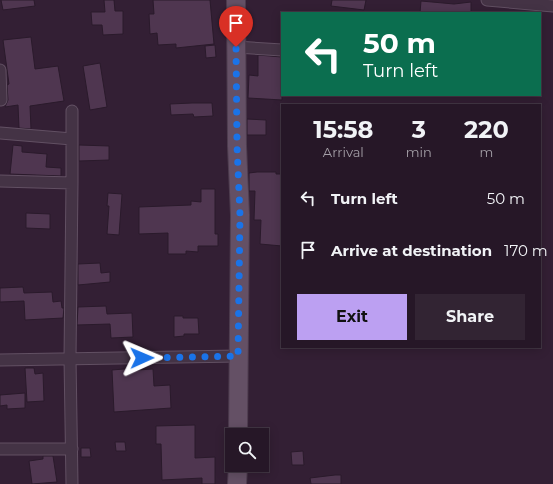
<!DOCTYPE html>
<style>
:root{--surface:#261727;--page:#322433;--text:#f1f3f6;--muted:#a49fa7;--line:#423644;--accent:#bca0f2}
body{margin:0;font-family:Montserrat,sans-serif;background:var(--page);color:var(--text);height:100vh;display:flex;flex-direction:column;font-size:15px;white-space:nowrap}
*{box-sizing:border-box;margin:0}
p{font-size:13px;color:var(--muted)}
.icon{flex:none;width:22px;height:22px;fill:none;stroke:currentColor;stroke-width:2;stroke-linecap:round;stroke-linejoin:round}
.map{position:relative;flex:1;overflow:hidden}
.drawer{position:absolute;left:281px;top:104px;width:260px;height:244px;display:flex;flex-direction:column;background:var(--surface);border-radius:0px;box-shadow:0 2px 10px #0003,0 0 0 1px var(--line)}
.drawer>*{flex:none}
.guide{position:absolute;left:281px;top:12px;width:260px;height:84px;border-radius:0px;box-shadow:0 2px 10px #0003,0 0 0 1px var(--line);background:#0b6e4f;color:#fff;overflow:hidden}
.buttons{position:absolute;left:225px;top:428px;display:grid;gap:8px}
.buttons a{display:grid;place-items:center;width:44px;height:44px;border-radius:0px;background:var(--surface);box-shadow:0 2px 10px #0003,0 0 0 1px var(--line);font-size:20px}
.pin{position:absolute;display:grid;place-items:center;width:34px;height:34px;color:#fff;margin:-41px -17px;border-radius:50% 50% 50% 0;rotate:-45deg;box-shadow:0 0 4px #0007}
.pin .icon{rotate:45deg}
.me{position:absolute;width:44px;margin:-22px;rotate:89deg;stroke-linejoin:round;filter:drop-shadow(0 0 3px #0008)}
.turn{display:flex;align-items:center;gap:14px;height:84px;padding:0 16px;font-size:18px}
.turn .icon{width:52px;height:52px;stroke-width:2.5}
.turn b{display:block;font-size:28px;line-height:34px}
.eta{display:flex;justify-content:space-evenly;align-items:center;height:68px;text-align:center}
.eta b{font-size:24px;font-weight:700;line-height:28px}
.primary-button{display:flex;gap:8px;margin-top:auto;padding:8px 16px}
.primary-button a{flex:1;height:46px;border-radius:0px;background:var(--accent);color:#111;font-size:16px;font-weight:700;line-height:46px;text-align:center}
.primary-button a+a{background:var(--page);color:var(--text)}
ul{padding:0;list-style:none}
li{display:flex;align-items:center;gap:12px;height:52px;padding:0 16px}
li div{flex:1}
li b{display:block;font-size:15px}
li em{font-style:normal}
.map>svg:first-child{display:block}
.building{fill:#4f3650;stroke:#2a1a2b}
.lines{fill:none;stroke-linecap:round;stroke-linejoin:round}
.minor-casing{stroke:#625063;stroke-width:13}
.primary-casing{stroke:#4d3c4e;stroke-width:20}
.minor{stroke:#443345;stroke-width:11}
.primary{stroke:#645065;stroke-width:18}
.route{stroke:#1a73e8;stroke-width:7;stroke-dasharray:0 12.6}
</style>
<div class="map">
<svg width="553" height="484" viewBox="0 0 553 484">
<rect width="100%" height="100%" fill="#331f34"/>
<path class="building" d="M 1,0 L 34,0 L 35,6 L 3,10 Z
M 104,0 L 114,0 L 115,11 L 123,11 L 123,34 L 103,35 L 102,25 L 92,25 L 91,12 L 105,12 Z
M 153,0 L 210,0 L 214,44 L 176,48 L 176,44 L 158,45 L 157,33 L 150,34 L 149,14 L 154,14 Z
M 332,0 L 366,0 L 364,10 L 331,6 Z
M 421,1 L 454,4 L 471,2 L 471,13 L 420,13 Z
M 31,37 L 35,69 L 58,66 L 64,101 L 30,106 L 31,129 L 19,128 L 18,105 L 5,107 L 8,100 L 7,85 L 9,84 L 3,40 Z
M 215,45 L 216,57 L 206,58 L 205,46 Z
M 258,55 L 282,57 L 282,100 L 248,98 L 249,75 L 258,76 Z
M 100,63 L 107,107 L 90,110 L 83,66 Z
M 192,103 L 212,103 L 213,116 L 194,117 L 193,114 L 171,115 L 170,104 Z
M 247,119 L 266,120 L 266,135 L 247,135 Z
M 13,145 L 22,146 L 22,152 L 47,154 L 46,167 L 61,168 L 61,176 L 10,174 Z
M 79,145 L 109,146 L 109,160 L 79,161 Z
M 257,172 L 276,172 L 276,174 L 282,174 L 282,246 L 260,244 L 261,220 L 254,220 L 255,191 L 249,191 L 249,173 Z
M 201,189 L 215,189 L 215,234 L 218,234 L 218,246 L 198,246 L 198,252 L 186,251 L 186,254 L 168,254 L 168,233 L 139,234 L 139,207 L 191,205 L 191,201 L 201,202 Z
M 108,193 L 122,194 L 119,235 L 107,234 L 109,206 L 107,206 Z
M 26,213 L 50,214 L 50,229 L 26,228 Z
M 100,263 L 101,273 L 110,272 L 110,282 L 78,285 L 78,264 Z
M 23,287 L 24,293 L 52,292 L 53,302 L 61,301 L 62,308 L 64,308 L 63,318 L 25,320 L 24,301 L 0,302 L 0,288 Z
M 106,306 L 107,314 L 132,313 L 133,337 L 111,338 L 110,324 L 77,325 L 78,307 Z
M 174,316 L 183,316 L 183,318 L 198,318 L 199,334 L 184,334 L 184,336 L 174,337 Z
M 25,368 L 34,368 L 35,374 L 43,373 L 44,401 L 27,402 Z
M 136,368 L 137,370 L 153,369 L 154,386 L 170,385 L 171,408 L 114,412 L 112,370 Z
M 25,393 L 25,408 L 7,409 L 7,405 L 0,406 L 0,395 Z
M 195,425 L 195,458 L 215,457 L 215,484 L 202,484 L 202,478 L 162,480 L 161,444 L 156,444 L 156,426 Z
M 115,442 L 125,442 L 126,451 L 116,451 Z
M 81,448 L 90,448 L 91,457 L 81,457 Z
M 303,451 L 304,465 L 292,465 L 291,452 Z
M 43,456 L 53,456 L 57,482 L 32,484 L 29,461 L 43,459 Z
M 335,475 L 341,475 L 341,484 L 311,484 L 310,478 Z"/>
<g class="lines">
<g class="minor-casing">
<path id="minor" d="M 487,0 L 553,6
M 236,47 L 282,50
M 0,70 L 1,100
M 0,133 L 72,139
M 0,181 L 72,183 L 70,358 L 72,484
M 72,183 L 72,111
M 0,360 L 238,356
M 0,449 L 72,449"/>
</g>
<g class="primary-casing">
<path id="primary" d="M 236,0 L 237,146 L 240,215 L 238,435
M 237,484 L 238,465"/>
</g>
<use href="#minor" class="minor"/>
<use href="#primary" class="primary"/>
</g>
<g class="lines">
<path class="route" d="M 142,358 L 238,356 L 240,215 L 237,146 L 236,47"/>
</g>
</svg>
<div class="buttons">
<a><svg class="icon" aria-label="search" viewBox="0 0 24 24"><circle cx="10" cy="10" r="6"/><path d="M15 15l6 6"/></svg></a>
</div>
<div class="pin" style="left:236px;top:47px;background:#d93025"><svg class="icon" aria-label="arrive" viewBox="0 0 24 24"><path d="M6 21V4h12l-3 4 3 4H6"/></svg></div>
<svg class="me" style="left:142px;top:358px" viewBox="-20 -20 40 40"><path d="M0-17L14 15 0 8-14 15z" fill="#1a73e8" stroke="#fff" stroke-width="4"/></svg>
<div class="guide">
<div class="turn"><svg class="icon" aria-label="left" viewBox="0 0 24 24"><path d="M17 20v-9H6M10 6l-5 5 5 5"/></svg><div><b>50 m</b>Turn left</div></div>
</div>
<section class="drawer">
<div class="eta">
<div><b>15:58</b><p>Arrival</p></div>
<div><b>3</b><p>min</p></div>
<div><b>220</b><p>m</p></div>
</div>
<ul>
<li><svg class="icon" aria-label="left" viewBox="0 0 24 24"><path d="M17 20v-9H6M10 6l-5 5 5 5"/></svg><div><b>Turn left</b></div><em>50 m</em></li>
<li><svg class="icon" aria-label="arrive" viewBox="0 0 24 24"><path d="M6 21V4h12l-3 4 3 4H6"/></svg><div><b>Arrive at destination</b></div><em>170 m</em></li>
</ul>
<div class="primary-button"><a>Exit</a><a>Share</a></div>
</section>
</div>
